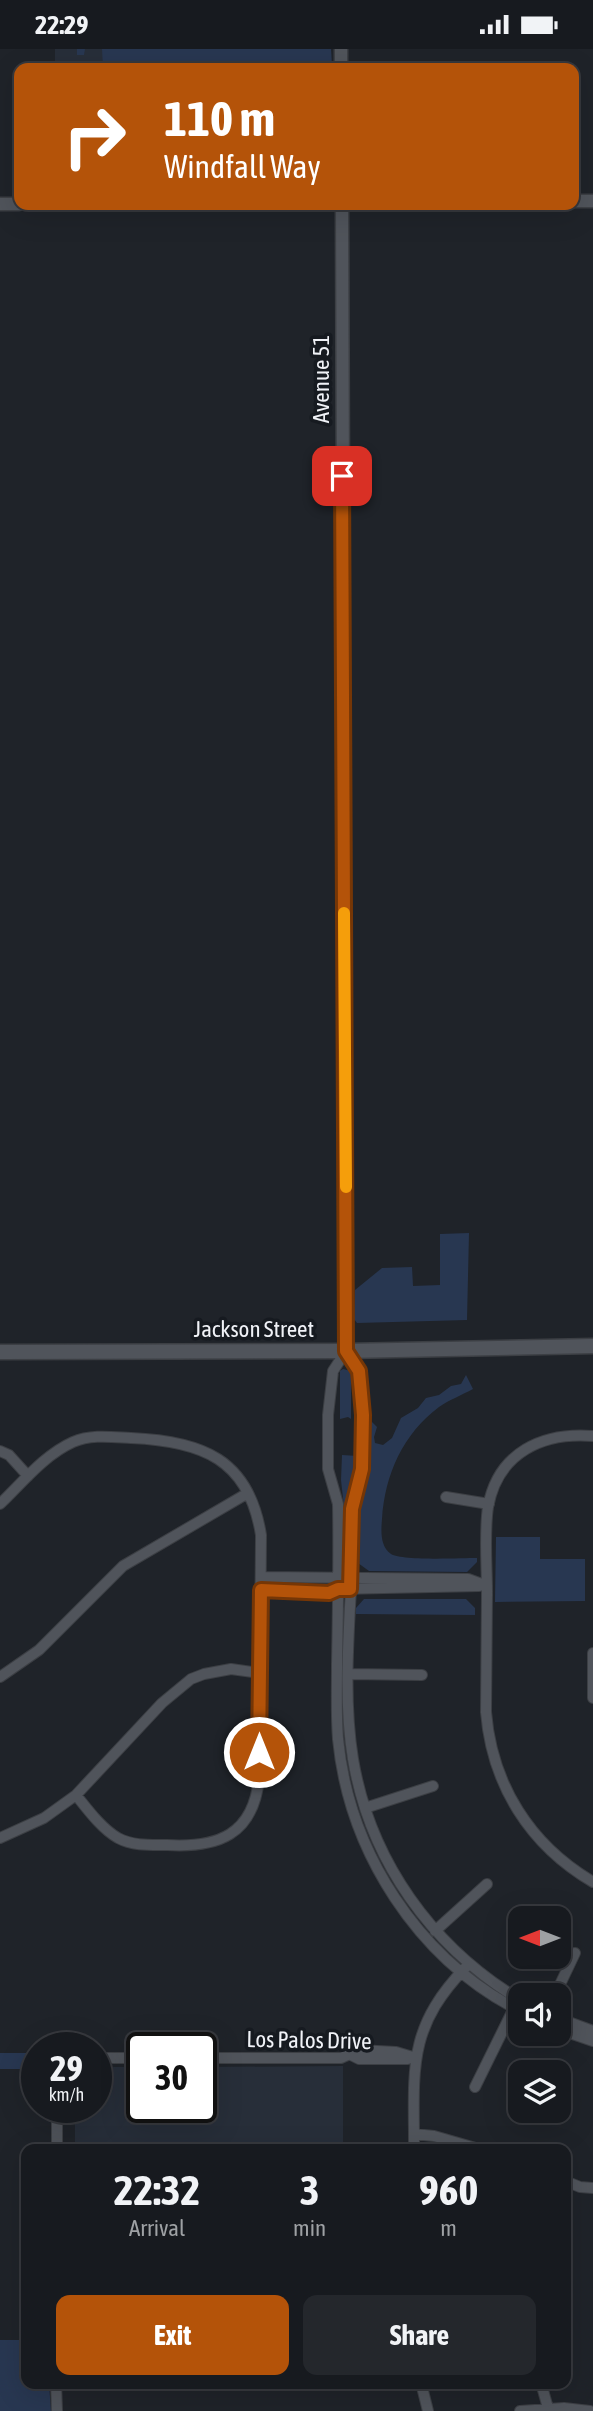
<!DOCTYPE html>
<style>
:root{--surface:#171a1f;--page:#24272c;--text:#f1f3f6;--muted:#9ea1a4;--line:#36383d;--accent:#b45309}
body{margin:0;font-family:"Asap Condensed",sans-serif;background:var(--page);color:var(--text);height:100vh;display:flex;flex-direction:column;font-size:26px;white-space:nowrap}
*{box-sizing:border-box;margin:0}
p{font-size:23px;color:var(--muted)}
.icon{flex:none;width:38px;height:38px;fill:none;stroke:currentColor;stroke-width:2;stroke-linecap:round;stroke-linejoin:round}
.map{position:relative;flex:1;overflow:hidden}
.sheet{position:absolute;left:21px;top:2095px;width:550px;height:245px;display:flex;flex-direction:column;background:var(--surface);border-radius:14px;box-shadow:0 7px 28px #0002,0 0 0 2px var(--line)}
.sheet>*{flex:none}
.guide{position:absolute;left:14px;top:14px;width:565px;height:147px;border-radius:14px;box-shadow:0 7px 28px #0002,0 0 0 2px var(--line);background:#b45309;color:#fff;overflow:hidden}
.needle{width:46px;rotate:270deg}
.fabs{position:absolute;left:508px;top:1857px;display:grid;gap:14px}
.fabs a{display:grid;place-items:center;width:63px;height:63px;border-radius:14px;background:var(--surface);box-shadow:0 7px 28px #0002,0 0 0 2px var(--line);font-size:35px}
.speed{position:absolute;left:21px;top:1983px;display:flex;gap:14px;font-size:35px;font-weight:700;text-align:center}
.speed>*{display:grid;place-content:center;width:91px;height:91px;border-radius:50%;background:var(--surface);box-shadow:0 7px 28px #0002,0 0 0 2px var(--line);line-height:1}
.speed small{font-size:18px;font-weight:400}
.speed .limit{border:4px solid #111;border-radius:10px;background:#fff;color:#111}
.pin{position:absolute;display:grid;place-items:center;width:60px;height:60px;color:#fff;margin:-30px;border-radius:14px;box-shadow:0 4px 10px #0006}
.me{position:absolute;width:77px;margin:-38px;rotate:0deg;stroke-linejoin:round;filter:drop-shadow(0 0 5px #0008)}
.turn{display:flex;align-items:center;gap:24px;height:147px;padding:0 35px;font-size:32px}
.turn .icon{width:91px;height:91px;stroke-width:2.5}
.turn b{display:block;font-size:49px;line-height:60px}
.eta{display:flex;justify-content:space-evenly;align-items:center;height:119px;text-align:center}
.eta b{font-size:42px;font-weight:700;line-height:49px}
.action{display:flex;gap:14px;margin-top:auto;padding:14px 35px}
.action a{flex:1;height:80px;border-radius:14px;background:var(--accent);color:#fff;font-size:28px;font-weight:700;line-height:80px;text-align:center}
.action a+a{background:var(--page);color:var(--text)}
.status{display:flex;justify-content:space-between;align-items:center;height:49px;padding:0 35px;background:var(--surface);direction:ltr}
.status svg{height:19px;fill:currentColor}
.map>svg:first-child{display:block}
.built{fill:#272e39}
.green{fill:#283751}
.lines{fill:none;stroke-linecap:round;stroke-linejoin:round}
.minor-casing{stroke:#3c3f44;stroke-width:12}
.tertiary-casing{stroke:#3c3f44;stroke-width:15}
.secondary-casing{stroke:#3c3f44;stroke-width:17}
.minor{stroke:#50545b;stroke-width:10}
.tertiary{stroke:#50545b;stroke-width:12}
.secondary{stroke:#50545b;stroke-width:14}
.route-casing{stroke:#753606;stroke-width:18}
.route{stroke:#b45309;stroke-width:12}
.slow{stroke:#f59e0b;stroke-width:12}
.labels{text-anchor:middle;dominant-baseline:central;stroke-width:7;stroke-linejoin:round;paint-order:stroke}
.street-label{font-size:23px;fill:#f0f2f7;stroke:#161a20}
</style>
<div class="status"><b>22:29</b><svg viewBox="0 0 49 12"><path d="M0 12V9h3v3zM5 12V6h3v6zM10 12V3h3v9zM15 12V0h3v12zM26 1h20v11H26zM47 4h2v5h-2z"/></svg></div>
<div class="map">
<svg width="593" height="2362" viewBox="0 0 593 2362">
<rect width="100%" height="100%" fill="#1f2329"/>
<path class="built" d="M 55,0 L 331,0 L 332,19 L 55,19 Z
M 343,2017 L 343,2100 L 75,2100 L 75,2058 L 96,2058 L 96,2018 L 142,2018 L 142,2058 L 201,2058 L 201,2018 Z"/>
<path class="green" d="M 77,0 L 331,0 L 332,19 L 103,19 L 102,0 L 85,0 L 84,6 L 77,6 Z
M 469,1184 L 467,1271 L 357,1274 L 354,1270 L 355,1241 L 382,1219 L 412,1218 L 413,1237 L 440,1236 L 440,1185 Z
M 343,1320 L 351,1322 L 351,1370 L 348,1368 L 340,1370 L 340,1322 Z
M 466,1326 L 473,1340 C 462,1346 449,1351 439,1358 C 403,1385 385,1425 382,1470 C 381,1482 380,1497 391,1505 C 402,1512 461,1509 477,1509 L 477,1513 L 467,1523 L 369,1522 L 358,1514 L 358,1463 L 367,1420 L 369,1370 L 377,1378 L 374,1388 L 375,1394 L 383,1396 L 392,1389 L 401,1369 L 418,1359 L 426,1349 L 439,1346 L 451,1337 L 461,1335 Z
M 342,1406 L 358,1407 L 348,1453 L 347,1485 L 341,1431 Z
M 496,1488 L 540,1488 L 540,1510 L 585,1510 L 585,1552 L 495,1553 Z
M 364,1550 L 466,1550 L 475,1559 L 475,1566 L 356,1565 L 356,1559 Z
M 0,2004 L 37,2004 L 37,2020 L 0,2020 Z
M 0,2291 L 26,2291 L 26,2334 L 49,2335 L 51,2362 L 0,2362 Z"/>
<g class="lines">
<g class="minor-casing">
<path id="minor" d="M 593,1387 C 543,1383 498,1403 488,1458 C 484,1485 487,1516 487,1544 C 487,1584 486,1623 486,1663 C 492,1736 530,1796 593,1833
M 0,1402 L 9,1406 L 28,1427
M 446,1448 L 489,1455
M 0,1455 C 22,1434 44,1406 73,1393 C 91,1385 112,1388 131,1389 C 202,1392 249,1410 261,1486 L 259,1730 C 253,1786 218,1799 167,1796 C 150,1796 133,1797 118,1789 C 102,1780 88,1761 76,1746
M 262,1528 L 468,1530 L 487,1537
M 261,1541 L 329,1544 L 338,1540 L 479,1537
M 593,1604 L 593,1649
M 349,1625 L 422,1626
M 0,1628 L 39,1601 L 123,1517 L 248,1444
M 365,1759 L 433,1737
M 0,1789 L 44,1769 L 76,1746 L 162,1654 L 191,1630 L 204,1625 L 231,1620 L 260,1624
M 435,1882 L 487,1835
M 466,1918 C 412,1974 413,2011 414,2085 L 434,2087 L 479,2100
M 555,1946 L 575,1904
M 520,1951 C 432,1898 370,1812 353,1710 C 343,1650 349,1581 352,1520 C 353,1499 350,1477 353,1456 C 354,1444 360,1433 362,1420 C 364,1400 365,1337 358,1320 C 355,1314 350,1308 346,1302 L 333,1322 L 328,1366 L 328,1420 L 338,1455 C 339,1509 338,1562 337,1615 C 337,1640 336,1665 338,1690 C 349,1803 418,1910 520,1962
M 558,1969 L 593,1982
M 558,1980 L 593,1992
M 351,2006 L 359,2010 L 408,2010
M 96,2009 L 142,2009
M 201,2009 L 341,2009 L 359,2001 L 396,2003 L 416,2009
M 475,2038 L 514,1959
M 414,2085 L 414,2100
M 57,2100 L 57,2058
M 565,2132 L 580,2138 L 593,2139
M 56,2334 L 57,2362
M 421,2334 L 428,2362
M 541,2334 L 548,2359
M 520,2362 L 564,2359 L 590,2362"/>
</g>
<g class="tertiary-casing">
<path id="tertiary" d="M 341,0 L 341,19
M 574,152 L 593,152
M 0,155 L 19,155
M 342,156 L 346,1302"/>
</g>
<g class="secondary-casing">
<path id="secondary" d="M 0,1303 L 346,1302 L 593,1297"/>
</g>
<use href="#minor" class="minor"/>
<use href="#tertiary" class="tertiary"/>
<use href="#secondary" class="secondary"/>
</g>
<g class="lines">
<g class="route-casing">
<path id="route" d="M 259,1703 L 261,1541 L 329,1544 L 338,1540 L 350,1540 L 352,1460 L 362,1420 L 363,1366 L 359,1322 L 346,1302 L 342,427"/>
</g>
<use href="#route" class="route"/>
<path class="slow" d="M 344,864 L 346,1138"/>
</g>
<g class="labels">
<g class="street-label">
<text transform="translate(321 330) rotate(-90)">Avenue 51</text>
<text x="254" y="1280">Jackson Street</text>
<text transform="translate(309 1991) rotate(1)">Los Palos Drive</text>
</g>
</g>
</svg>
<div class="fabs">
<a><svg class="needle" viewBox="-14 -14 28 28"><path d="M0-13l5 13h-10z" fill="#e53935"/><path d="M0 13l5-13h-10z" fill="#9ea1a4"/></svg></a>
<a><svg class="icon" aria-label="sound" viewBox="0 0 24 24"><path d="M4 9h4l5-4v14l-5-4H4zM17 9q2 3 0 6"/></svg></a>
<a><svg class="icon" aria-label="layers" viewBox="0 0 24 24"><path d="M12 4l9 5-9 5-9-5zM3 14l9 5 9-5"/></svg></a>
</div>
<div class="speed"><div>29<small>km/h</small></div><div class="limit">30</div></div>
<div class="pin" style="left:342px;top:427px;background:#d93025"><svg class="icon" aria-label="arrive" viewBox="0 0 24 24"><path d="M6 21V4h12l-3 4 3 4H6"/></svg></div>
<svg class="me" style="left:259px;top:1703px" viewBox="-20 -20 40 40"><circle r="17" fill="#b45309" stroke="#fff" stroke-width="3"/><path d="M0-11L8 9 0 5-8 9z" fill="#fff"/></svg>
<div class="guide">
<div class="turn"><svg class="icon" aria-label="right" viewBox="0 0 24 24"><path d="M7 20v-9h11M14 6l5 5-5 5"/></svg><div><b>110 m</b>Windfall Way</div></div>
</div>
<section class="sheet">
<div class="eta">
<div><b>22:32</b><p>Arrival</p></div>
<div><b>3</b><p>min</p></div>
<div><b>960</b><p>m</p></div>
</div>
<div class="action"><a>Exit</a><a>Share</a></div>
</section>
</div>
